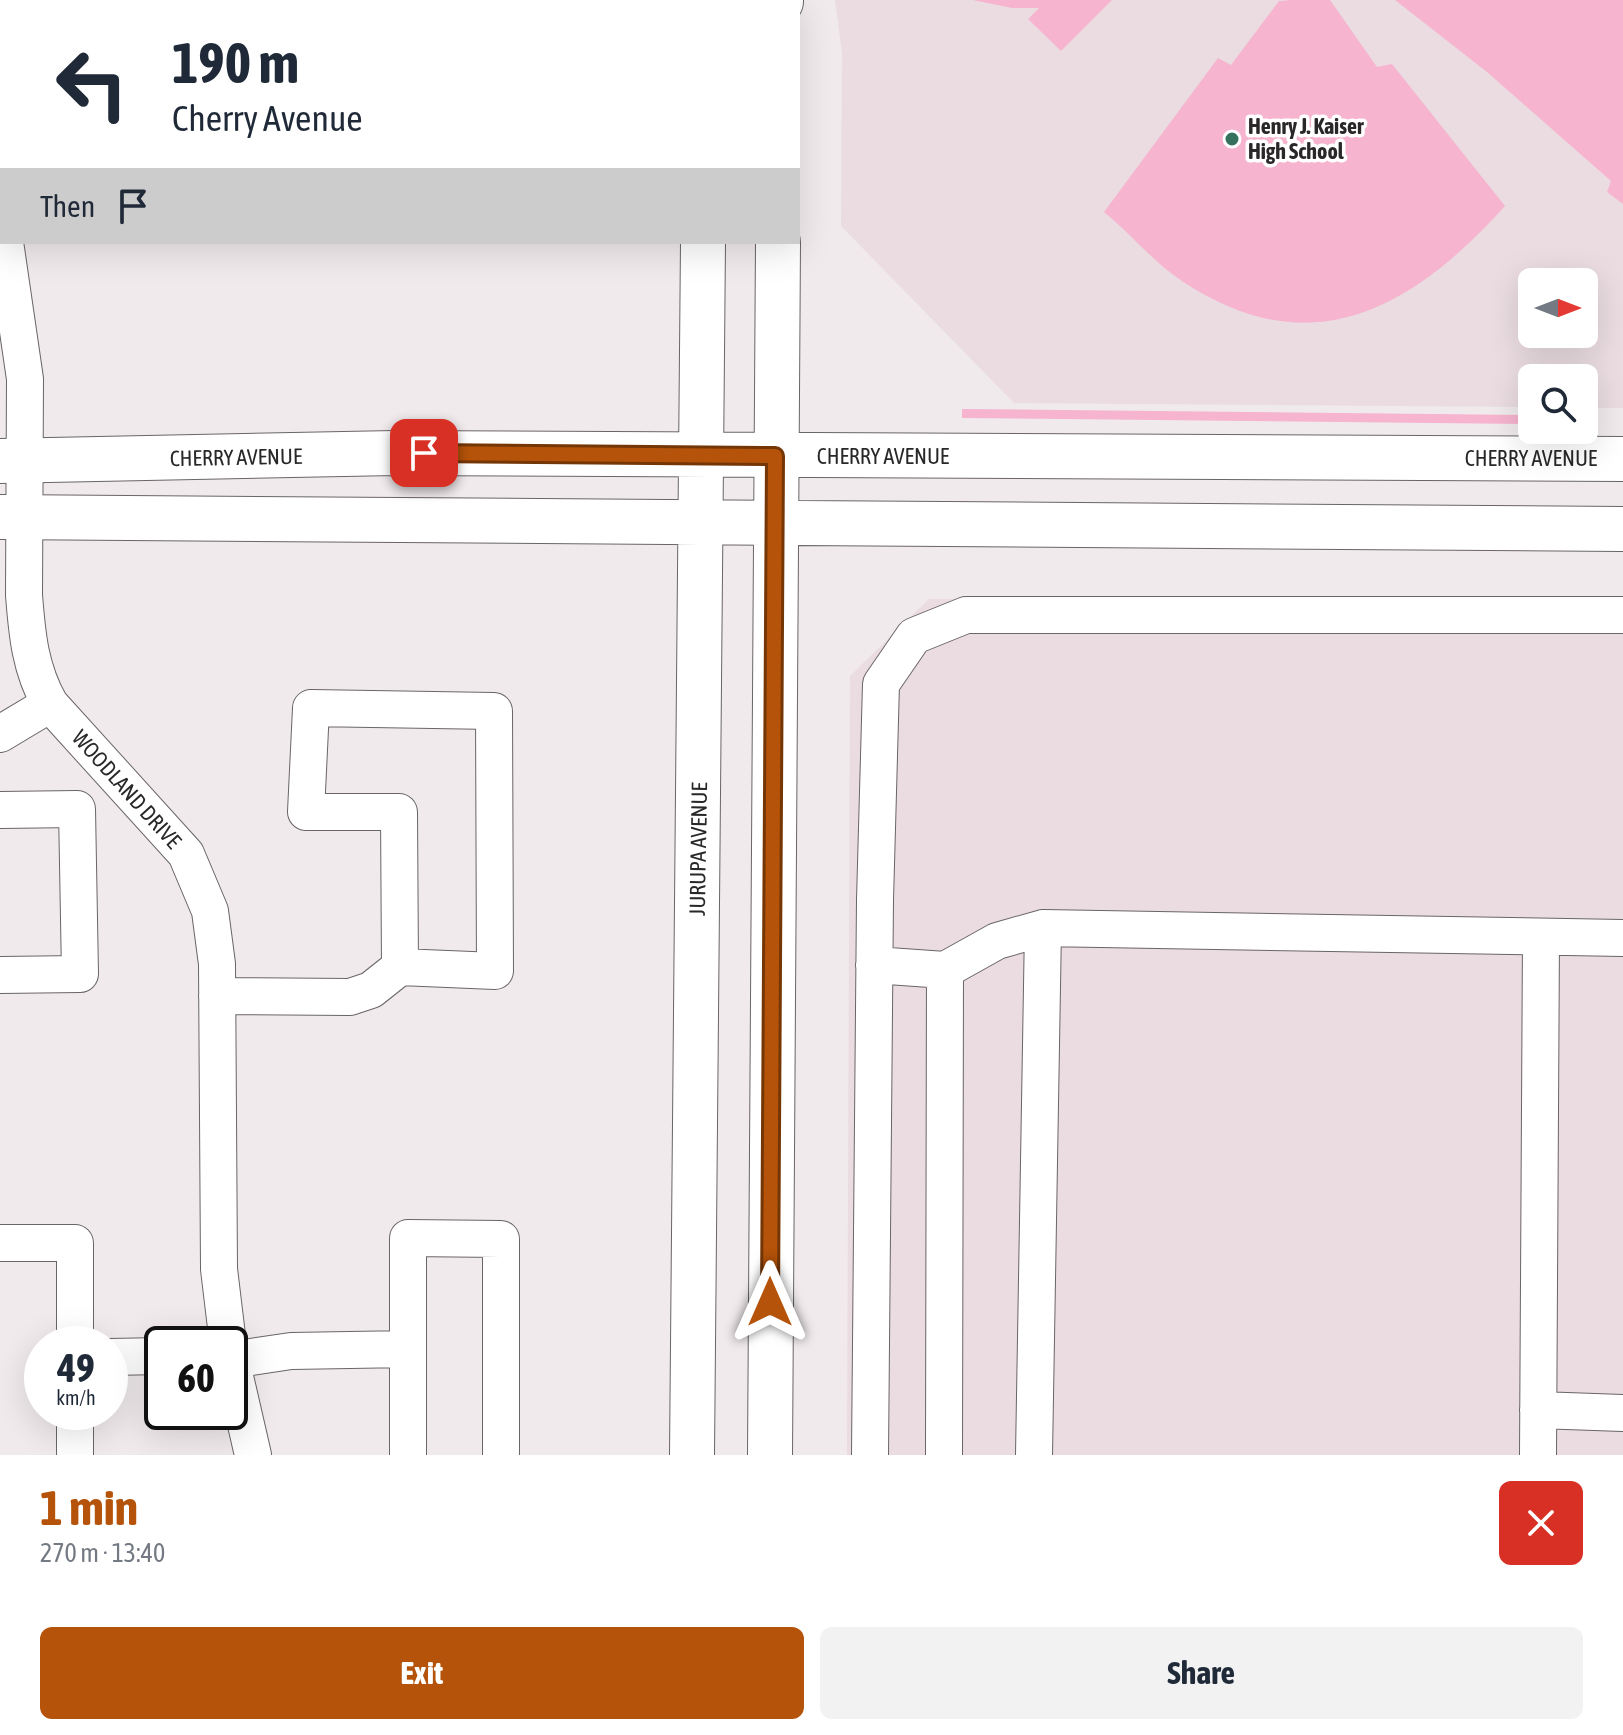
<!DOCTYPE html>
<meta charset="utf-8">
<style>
:root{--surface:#fff;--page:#f2f2f3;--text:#1f2937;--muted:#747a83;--accent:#b45309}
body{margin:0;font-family:"Asap Condensed",sans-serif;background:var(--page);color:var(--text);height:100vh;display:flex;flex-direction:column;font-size:30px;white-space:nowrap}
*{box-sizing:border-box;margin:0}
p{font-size:26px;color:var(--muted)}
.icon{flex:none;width:44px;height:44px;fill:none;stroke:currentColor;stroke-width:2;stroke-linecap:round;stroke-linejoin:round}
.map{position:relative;height:1455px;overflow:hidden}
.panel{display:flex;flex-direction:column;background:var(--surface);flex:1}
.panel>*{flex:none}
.hud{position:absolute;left:0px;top:0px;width:800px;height:244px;box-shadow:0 8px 32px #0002;background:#fff;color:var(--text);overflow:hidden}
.needle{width:52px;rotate:90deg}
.tools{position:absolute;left:1518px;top:268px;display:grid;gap:16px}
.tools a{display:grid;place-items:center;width:80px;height:80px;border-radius:12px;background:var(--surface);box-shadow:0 8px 32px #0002;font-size:40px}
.speed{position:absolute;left:24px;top:1326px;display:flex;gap:16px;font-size:40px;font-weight:700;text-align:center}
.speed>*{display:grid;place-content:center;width:104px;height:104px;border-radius:50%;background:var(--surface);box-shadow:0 8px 32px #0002;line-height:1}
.speed small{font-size:20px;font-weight:400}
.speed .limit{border:4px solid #111;border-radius:12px;background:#fff;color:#111}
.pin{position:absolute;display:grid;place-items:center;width:68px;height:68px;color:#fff;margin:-34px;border-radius:16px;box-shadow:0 4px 12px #0006}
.me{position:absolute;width:88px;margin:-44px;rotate:0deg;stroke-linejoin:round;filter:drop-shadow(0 0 6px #0008)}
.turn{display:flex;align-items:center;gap:28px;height:168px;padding:0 40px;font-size:36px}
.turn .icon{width:104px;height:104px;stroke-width:2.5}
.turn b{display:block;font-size:56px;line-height:68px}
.then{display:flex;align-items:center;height:76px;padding:0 40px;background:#0003;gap:16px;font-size:30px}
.round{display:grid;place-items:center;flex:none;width:84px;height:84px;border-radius:12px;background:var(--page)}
.overview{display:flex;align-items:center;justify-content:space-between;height:136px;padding:0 40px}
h1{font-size:48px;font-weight:700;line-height:60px;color:var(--accent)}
.cta{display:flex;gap:16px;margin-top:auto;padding:16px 40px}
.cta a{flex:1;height:92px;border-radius:12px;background:var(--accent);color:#fff;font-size:32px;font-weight:700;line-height:92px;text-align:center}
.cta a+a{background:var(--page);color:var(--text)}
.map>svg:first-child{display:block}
.built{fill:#eadce1;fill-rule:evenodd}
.green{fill:#f6b4ce}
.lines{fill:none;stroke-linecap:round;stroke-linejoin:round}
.minor-casing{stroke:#6a6567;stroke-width:38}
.major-casing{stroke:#6a6567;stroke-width:46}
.minor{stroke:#fff;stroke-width:36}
.major{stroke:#fff;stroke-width:44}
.route-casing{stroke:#753606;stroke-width:20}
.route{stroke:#b45309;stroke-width:14}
.poi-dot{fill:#35725e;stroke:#fff;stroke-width:3}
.labels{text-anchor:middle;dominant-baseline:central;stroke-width:7;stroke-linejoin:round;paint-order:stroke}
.poi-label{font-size:22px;font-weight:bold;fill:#292727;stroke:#fff;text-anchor:start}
.street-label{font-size:22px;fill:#292727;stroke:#fff}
</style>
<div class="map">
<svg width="1623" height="1455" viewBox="0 0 1623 1455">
<rect width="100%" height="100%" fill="#f0eaec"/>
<path class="built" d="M 835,0 L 1623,0 L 1623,408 L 1584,408 L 1584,378 L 1532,378 L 1532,407 L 1014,403 L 841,226 L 842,53 ZM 1532,282 L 1584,282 L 1584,334 L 1532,334 Z
M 1623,597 L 1623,1455 L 847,1455 L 850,676 L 929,599 Z"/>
<path class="green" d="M 973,0 L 1112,0 L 1061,51 L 1028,19 L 1039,8 L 1012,8 Z
M 1292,0 L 1330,0 L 1377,67 L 1392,64 L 1505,206 C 1412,309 1311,367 1182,281 C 1153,262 1131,234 1104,212 L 1218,58 L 1231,65 L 1279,1 Z
M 1395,0 L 1623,0 L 1623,204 L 1607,192 L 1611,181 L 1487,72 Z
M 962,409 L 1532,415 L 1532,424 L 962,418 Z"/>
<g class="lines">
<g class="minor-casing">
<path id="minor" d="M 4,2 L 4,0
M 5,242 L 25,379 L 24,595 C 27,634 30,669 50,704 L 186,854 L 210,911 L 217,964 L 219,1269 L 228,1344
M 0,734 L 50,704
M 0,810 L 77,809 L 80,974 L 0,975
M 874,965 L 945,970 L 997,941 L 1043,928 L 1623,938
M 217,996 L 350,997 L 371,990 L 400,967 L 495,971 L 494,711 L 311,708 L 306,812 L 399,812 L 400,967
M 0,1243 L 75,1243 L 75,1344
M 230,1355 L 253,1455
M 110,1357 L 162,1356
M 231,1360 L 291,1351 L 408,1349
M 1538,1410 L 1623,1413
M 75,1412 L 75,1455
M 408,1455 L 408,1238 L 501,1239 L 501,1455
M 870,1455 L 875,900 L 881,684 L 914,636 L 966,615 L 1623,615
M 944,1455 L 945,970
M 1034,1455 L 1043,928
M 1538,1455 L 1541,937"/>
</g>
<g class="major-casing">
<path id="major" d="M 702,0 L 702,2
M 781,2 L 781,0
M 0,461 L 395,453 L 1623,459
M 0,517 L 1623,529
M 692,1455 L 703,242
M 770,1455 L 778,242"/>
</g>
<use href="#minor" class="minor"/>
<use href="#major" class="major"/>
</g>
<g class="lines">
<g class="route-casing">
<path id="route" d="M 424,453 L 775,456 L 770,1302"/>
</g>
<use href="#route" class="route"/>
</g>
<circle class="poi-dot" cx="1232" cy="139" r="8"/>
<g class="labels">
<g class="poi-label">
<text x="1248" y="126">Henry J. Kaiser<tspan x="1248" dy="25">High School</tspan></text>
</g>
<g class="street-label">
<text x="883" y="456">CHERRY AVENUE</text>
<text transform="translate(236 457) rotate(-1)">CHERRY AVENUE</text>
<text x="1531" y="458">CHERRY AVENUE</text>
<text transform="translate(127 789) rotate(48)">WOODLAND DRIVE</text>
<text transform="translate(698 849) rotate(-89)">JURUPA AVENUE</text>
</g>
</g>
</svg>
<div class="tools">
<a><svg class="needle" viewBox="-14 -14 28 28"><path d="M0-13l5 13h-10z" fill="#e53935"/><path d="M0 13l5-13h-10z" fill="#747a83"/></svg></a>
<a><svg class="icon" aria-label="search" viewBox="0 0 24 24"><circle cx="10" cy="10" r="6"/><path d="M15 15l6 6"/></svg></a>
</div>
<div class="speed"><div>49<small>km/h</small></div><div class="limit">60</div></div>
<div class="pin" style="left:424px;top:453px;background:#d93025"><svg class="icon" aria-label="arrive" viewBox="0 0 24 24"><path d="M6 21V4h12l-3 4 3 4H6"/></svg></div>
<svg class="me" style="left:770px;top:1302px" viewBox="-20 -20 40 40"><path d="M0-17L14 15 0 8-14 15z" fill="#b45309" stroke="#fff" stroke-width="4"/></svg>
<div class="hud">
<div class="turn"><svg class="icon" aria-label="left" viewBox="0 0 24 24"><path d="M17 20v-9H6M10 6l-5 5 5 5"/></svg><div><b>190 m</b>Cherry Avenue</div></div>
<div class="then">Then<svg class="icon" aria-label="arrive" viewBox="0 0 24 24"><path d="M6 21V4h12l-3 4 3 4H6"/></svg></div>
</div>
</div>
<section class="panel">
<div class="overview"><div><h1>1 min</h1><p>270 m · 13:40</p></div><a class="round" style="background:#d93025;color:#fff"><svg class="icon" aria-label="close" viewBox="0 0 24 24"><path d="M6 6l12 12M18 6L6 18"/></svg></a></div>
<div class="cta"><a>Exit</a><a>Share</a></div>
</section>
